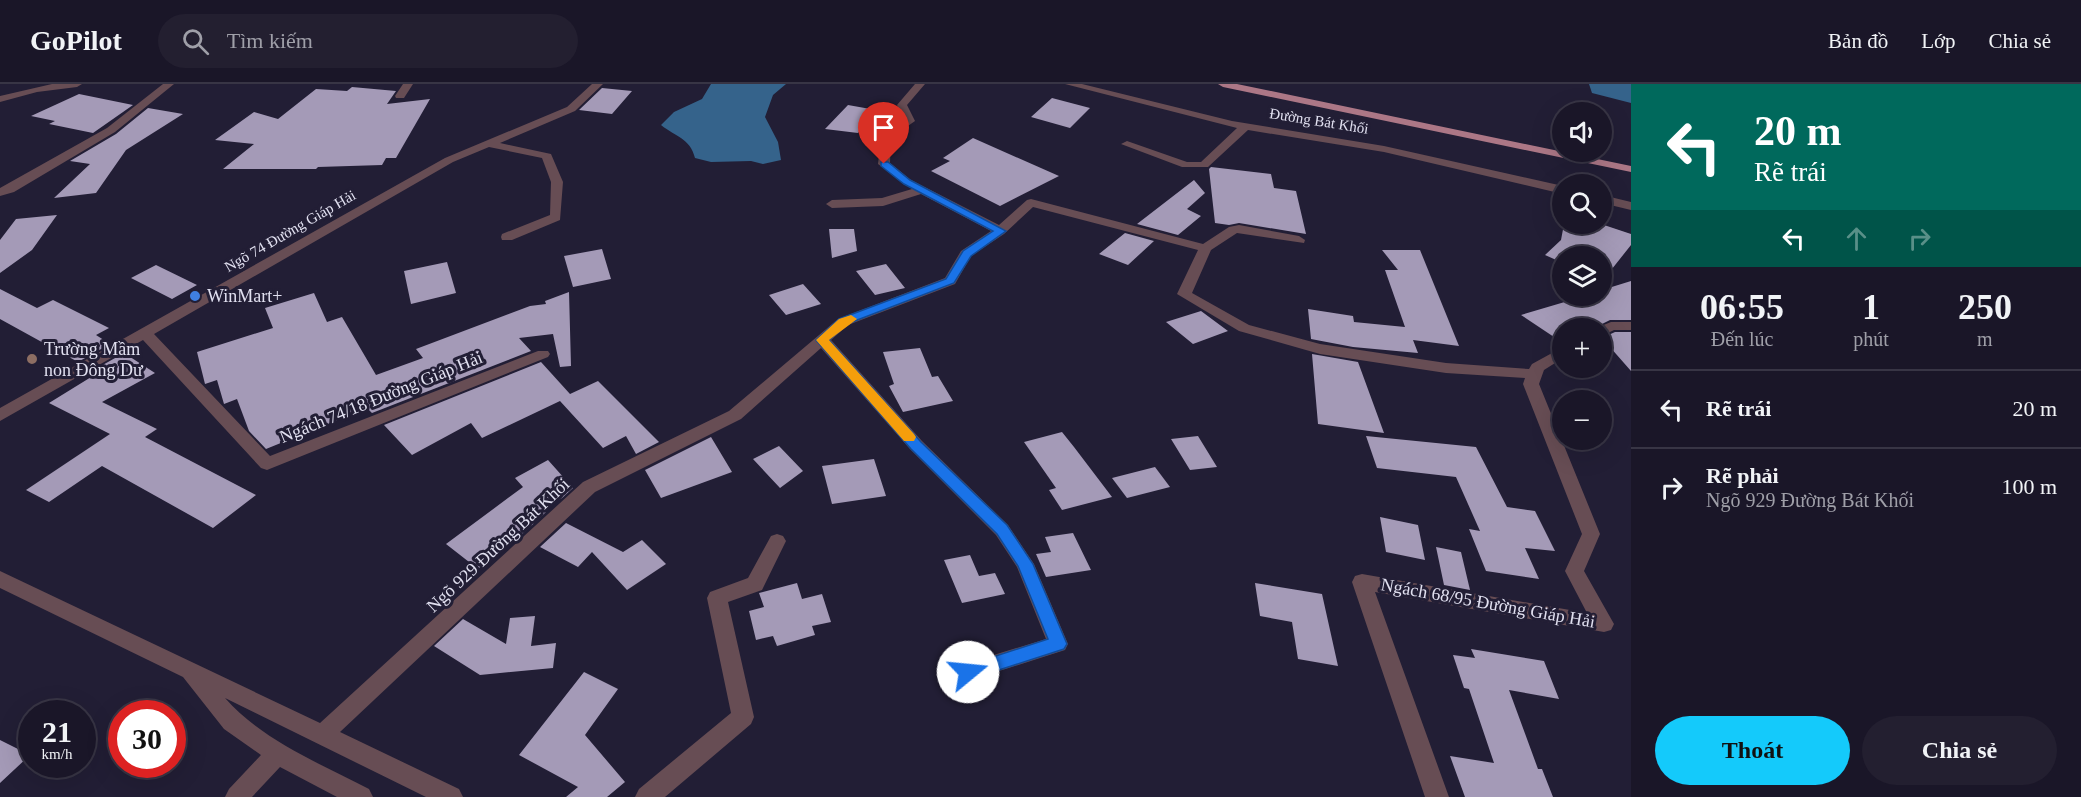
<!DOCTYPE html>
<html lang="vi">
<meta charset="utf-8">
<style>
:root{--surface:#1a1628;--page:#231f30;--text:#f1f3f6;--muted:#9f9fa8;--line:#383545;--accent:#14cafb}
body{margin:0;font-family:"Times New Roman",serif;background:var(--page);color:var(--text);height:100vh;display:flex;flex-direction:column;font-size:22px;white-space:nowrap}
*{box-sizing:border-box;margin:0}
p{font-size:20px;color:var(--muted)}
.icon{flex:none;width:33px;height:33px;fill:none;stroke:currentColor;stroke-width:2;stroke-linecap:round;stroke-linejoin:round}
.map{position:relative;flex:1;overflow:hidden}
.sheet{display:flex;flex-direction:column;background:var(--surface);width:450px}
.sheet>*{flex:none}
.hud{background:#00695c;color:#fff;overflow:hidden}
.buttons{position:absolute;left:1552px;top:18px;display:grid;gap:12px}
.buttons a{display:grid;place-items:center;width:60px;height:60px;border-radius:50%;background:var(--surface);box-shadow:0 6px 24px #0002,0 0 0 2px var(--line);font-size:30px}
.speed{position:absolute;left:18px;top:616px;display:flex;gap:12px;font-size:30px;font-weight:700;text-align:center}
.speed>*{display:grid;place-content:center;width:78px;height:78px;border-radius:50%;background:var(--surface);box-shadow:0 6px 24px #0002,0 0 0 2px var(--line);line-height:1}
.speed small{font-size:15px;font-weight:400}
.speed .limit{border:9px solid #d22;background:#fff;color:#111}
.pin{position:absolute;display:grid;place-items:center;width:51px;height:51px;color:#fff;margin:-62px -26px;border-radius:50% 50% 50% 0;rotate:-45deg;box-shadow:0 0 6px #0007}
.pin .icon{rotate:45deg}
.me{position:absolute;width:66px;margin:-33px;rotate:73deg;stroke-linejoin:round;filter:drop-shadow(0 0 4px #0008)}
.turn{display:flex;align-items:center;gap:21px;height:126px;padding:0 24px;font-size:27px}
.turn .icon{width:78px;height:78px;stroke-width:2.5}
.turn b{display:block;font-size:42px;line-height:51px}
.lanes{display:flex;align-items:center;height:57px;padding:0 24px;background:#0003;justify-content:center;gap:30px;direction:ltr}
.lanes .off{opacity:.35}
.eta{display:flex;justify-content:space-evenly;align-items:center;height:102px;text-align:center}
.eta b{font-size:36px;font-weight:600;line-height:42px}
.button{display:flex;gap:12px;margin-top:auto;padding:12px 24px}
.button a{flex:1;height:69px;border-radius:36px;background:var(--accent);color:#111;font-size:24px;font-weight:600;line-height:69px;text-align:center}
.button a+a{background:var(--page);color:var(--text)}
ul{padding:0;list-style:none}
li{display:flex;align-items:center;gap:18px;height:78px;padding:0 24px;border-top:2px solid var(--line)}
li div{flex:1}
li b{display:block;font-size:22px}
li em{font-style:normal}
header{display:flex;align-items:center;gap:36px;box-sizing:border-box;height:84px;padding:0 30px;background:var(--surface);border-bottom:2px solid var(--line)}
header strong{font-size:28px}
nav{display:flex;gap:33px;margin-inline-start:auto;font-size:21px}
.search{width:420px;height:54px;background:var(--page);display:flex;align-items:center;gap:15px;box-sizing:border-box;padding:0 21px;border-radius:33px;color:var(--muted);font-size:22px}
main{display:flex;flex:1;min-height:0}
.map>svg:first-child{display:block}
.water{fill:#35638b}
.building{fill:#a49ab7}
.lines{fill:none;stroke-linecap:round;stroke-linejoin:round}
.minor{fill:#674d54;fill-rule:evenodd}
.primary{fill:#ac7786;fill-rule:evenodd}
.route{fill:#1a73e8;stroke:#114b97;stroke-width:1.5}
.slow{fill:#f59e0b}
.shop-dot{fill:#3f7fe0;stroke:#221e35;stroke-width:2}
.education-dot{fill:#8d6e63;stroke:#221e35;stroke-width:2}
.labels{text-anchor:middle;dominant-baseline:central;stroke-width:6;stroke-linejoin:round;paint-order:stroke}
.far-street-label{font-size:15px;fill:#e1e0f0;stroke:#221e35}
.poi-label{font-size:18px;fill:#e1e0f0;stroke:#221e35;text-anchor:start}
.street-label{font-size:18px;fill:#e1e0f0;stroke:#221e35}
</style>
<header>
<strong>GoPilot</strong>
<div class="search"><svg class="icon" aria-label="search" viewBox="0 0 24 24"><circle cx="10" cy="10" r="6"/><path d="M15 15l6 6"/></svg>Tìm kiếm</div>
<nav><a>Bản đồ</a><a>Lớp</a><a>Chia sẻ</a></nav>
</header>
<main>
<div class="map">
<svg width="1631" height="713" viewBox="0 0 1631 713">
<rect width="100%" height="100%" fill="#221e35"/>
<path class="water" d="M 711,0 L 786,0 L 773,11 L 765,33 L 778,58 L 781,76 L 763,80 L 751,77 L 711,78 L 695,74 C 690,54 676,53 661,41 L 674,28 L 702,15 Z
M 1589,0 L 1631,0 L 1631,19 L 1592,9 Z"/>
<path class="building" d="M 352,3 L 396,7 L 387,20 L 430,15 L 396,74 L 386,74 L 382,81 L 318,83 L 316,85 L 223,85 L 254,60 L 215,56 L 254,28 L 278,35 L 316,5 L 347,7 Z
M 602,4 L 632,7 L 612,30 L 579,26 Z
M 79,10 L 133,21 L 93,49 L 49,40 L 55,37 L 31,32 Z
M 1052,14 L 1090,24 L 1070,44 L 1031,33 Z
M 848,21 L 876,26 L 858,49 L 825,45 Z
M 148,24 L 183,30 L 126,66 L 96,109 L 54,114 L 90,80 L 70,77 L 116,50 Z
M 973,54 L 1059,92 L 1000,122 L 931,87 L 950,77 L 943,74 Z
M 1211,83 L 1271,90 L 1274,104 L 1296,107 L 1306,150 L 1239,139 L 1229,141 L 1215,139 L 1209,85 Z
M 1194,96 L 1205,109 L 1187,125 L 1201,132 L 1178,151 L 1137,140 Z
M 57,131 L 32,166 L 0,189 L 0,156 L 16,135 Z
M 1564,140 L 1601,140 L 1631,150 L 1631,161 L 1604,195 L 1602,194 L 1602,172 L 1563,172 L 1563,179 L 1545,171 L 1561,156 Z
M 829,145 L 854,145 L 857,167 L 832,174 Z
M 1125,149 L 1154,157 L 1128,181 L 1099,170 Z
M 602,165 L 611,195 L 573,203 L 564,172 Z
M 1382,166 L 1420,166 L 1459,262 L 1413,256 L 1418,269 L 1353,263 L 1311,255 L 1308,225 L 1353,232 L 1354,238 L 1405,243 L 1385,186 L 1398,186 Z
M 447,178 L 456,209 L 411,220 L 404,187 Z
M 886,180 L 905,204 L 875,211 L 856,187 Z
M 156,181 L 197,201 L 172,215 L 131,194 Z
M 1631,197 L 1631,236 L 1610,236 L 1594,244 L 1563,244 L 1563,259 L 1521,231 L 1585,212 L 1602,212 L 1602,206 Z
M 803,200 L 821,220 L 786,231 L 769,211 Z
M 0,205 L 37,224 L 53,216 L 109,244 L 96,251 L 110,260 L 78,278 L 0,235 Z
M 569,208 L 571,282 L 560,283 L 553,250 L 519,254 L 531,267 L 372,329 L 367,324 L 266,365 L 249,347 L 237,315 L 224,320 L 217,296 L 205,300 L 197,268 L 273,244 L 265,224 L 314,209 L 327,238 L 342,233 L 376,291 L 423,274 L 416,265 L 530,222 L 546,220 L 545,217 Z
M 1201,227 L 1228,247 L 1193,260 L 1166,238 Z
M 1615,248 L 1631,248 L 1631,287 L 1602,254 Z
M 920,264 L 932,293 L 938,292 L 953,317 L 903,328 L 889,302 L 894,300 L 883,268 Z
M 124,269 L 155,289 L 102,318 L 157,345 L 145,353 L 256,411 L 213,444 L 102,382 L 49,418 L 26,406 L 110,350 L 49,319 L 96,290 L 92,287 Z
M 1312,270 L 1358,278 L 1384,349 L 1318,340 Z
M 541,278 L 570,310 L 598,297 L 659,358 L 636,370 L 626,352 L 603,364 L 560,317 L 482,354 L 471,339 L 412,371 L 384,341 Z
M 1062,348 L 1074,363 L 1112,413 L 1062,426 L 1049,406 L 1056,404 L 1024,358 Z
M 1198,352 L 1217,383 L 1190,386 L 1171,355 Z
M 1366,352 L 1476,363 L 1507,423 L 1535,427 L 1555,467 L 1525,464 L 1539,495 L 1486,487 L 1469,445 L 1480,447 L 1456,393 L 1377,384 Z
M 711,353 L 732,388 L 661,414 L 645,386 Z
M 779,362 L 803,387 L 780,404 L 753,375 Z
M 874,375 L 886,412 L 832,420 L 822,382 Z
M 548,376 L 573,404 L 562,414 L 541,426 L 546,428 L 519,453 L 478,485 L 446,460 L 523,403 L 515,394 Z
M 1155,383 L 1170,403 L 1127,414 L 1112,394 Z
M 1380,433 L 1418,441 L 1425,476 L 1386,468 Z
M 566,439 L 623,468 L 642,456 L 666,480 L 627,506 L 592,468 L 578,483 L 540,463 Z
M 1073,449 L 1091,486 L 1046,493 L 1036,470 L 1051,468 L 1045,453 Z
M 1436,463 L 1461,468 L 1470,506 L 1444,501 Z
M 970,471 L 979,492 L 995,489 L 1005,510 L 962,519 L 944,476 Z
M 797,499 L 802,515 L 822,510 L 831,538 L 812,542 L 815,551 L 777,562 L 773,552 L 756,556 L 749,527 L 764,523 L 759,509 Z
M 1255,499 L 1322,510 L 1338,582 L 1298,575 L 1292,538 L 1260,532 Z
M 535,532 L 531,562 L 556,559 L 553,584 L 480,591 L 434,562 L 463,535 L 506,560 L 510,534 Z
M 1471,565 L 1544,577 L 1559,615 L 1509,606 L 1538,685 L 1542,685 L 1553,713 L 1465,713 L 1450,672 L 1494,679 L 1469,605 L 1464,604 L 1453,571 L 1475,574 Z
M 584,588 L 618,605 L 585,651 L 625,698 L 607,713 L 566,713 L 578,703 L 519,671 Z
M 0,656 L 30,671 L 0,699 Z"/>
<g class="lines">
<path class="minor" d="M 52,0 L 82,0 L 77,3 L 37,8 L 0,18 L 0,12 Z
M 163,0 L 174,0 L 115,48 L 14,108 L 0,112 L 0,104 L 107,44 Z
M 403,0 L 413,0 L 404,14 L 396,14 L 395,12 Z
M 592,0 L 603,0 L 575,27 L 500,59 L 551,70 L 563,98 L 560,136 L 512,156 L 502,156 L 501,153 L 502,150 L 550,131 L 551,98 L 542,74 L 489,63 L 453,78 L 154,250 L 270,372 L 538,267 L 548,267 L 550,270 L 548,273 L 267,386 L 261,384 L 143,256 L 0,337 L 0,324 L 445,74 L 567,23 Z
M 915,0 L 925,0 L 907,21 L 915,37 L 891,54 L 890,79 L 911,96 L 999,141 L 1027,116 L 1031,115 L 1203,160 L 1229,143 L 1239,141 L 1299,152 L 1305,156 L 1304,159 L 1237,149 L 1211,166 L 1192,209 L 1249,241 L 1320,260 L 1446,279 L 1529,285 L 1532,280 L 1563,263 L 1563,274 L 1544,286 L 1539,300 L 1600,450 L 1584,487 L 1614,540 L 1611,546 L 1604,548 L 1375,508 L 1449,713 L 1425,713 L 1352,498 L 1355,492 L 1362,490 L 1587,529 L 1565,487 L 1582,450 L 1523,300 L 1525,294 L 1446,289 L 1320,270 L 1239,247 L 1177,210 L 1198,166 L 1033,123 L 1004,150 L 971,172 L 955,200 L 848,241 L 831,256 L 922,357 L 1008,441 L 1034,480 L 1068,560 L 1065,566 L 968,597 L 961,595 L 958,588 L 961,581 L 1046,555 L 1017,483 L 996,451 L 910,365 L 821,264 L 741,335 L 595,408 L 340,648 L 459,705 L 463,713 L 426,713 L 225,614 C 263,657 319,679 369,705 L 373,713 L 337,713 L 280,683 L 252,713 L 225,713 L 229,705 L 261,671 L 224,645 L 183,593 L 0,504 L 0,487 L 320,639 L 583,398 L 729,327 L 838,235 L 945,194 L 961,167 L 991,147 L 921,110 L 883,122 L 832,124 L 826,120 L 832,116 L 882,114 L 912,105 L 878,80 L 881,53 L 904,36 L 897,21 Z
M 1065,0 L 1082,0 L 1232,37 L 1384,62 L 1563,102 L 1563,110 L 1384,68 L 1248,46 L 1208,83 L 1182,83 L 1121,60 L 1127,57 L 1187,78 L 1201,78 L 1237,44 Z
M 1602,111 L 1631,118 L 1631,126 L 1602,119 Z
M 1611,238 L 1631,238 L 1631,246 L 1614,246 L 1602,252 L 1602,244 L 1596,244 Z
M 777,450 L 783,452 L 786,457 L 762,506 L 728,518 L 754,633 L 751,640 L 665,713 L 635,713 L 639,705 L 731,629 L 707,514 L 710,508 L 748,494 L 771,452 Z"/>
<path class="primary" d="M 1218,0 L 1237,0 L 1631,82 L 1631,88 L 1223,3 Z"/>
</g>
<path class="route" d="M 881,78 L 888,78 L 910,96 L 1006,147 L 971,172 L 954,199 L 847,240 L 829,256 L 921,358 L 1007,441 L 1033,480 L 1067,560 L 1064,565 L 968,596 L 962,593 L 959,588 L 962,583 L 1048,555 L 1018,482 L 997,450 L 911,365 L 816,256 L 839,235 L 946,195 L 963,167 L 993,147 L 904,100 L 881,82 Z"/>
<path class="slow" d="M 851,231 L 857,235 C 848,242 838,249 829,256 L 914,350 L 916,353 L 914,357 L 904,357 L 816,256 L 839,235 Z"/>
<circle class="shop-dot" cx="195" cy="212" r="6"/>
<circle class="education-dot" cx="32" cy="275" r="6"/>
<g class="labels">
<g class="far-street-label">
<text transform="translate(1319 37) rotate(9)">Đường Bát Khối</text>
<text transform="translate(290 147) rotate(-30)">Ngõ 74 Đường Giáp Hải</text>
</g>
<g class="poi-label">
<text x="207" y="212">WinMart+</text>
<text x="44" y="265">Trường Mầm<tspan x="44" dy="21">non Đông Dư</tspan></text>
</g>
<g class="street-label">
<text transform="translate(381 313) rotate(-22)">Ngách 74/18 Đường Giáp Hải</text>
<text transform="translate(498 461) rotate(-43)">Ngõ 929 Đường Bát Khối</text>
<text transform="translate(1488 519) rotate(10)">Ngách 68/95 Đường Giáp Hải</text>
</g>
</g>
</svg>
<div class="buttons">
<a><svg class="icon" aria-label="sound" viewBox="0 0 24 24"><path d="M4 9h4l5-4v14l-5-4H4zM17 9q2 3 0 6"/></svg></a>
<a><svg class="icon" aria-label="search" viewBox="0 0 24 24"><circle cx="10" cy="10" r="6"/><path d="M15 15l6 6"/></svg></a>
<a><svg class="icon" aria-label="layers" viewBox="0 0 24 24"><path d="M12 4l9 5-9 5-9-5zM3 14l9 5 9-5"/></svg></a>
<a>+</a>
<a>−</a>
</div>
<div class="speed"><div>21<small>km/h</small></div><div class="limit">30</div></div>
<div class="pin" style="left:884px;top:80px;background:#d93025"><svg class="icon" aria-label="arrive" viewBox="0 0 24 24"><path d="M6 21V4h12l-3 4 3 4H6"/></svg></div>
<svg class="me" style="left:968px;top:588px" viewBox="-20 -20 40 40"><circle r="19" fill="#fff"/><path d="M0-13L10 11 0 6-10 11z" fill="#1a73e8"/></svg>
</div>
<section class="sheet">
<div class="hud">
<div class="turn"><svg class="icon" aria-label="left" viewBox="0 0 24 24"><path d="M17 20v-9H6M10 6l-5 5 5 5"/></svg><div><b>20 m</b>Rẽ trái</div></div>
<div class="lanes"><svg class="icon" aria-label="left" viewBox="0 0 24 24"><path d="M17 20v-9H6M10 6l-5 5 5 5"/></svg><svg class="icon off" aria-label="ahead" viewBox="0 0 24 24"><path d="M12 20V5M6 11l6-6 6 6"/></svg><svg class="icon off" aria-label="right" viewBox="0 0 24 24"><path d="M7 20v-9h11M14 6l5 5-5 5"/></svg></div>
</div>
<div class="eta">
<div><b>06:55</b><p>Đến lúc</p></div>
<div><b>1</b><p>phút</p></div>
<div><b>250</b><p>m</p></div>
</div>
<ul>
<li><svg class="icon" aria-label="left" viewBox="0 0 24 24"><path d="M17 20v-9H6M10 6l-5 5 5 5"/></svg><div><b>Rẽ trái</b></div><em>20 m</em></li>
<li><svg class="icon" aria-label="right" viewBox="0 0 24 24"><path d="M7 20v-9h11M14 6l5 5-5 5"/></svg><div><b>Rẽ phải</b><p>Ngõ 929 Đường Bát Khối</p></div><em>100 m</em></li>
</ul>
<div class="button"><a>Thoát</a><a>Chia sẻ</a></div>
</section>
</main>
